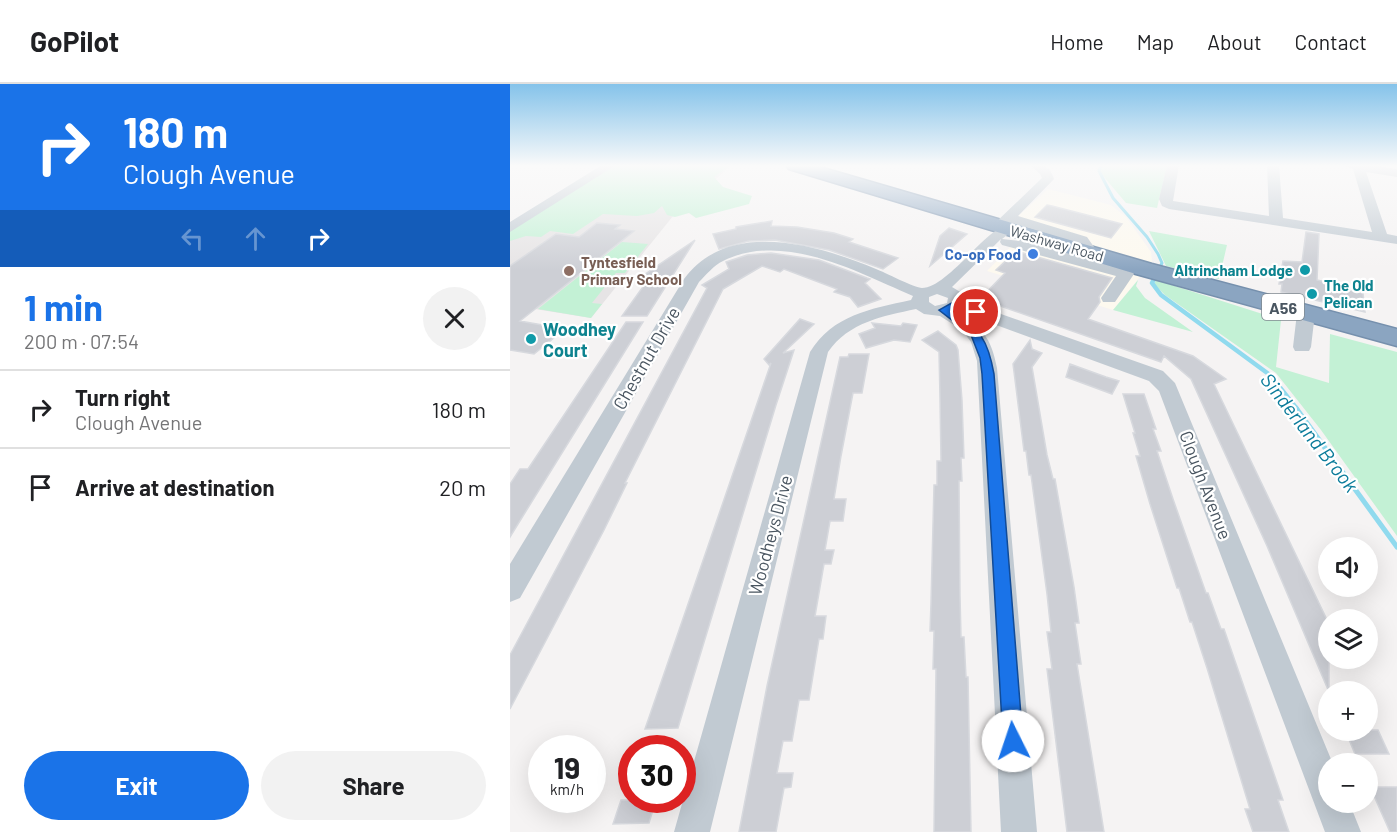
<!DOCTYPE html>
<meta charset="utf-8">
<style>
:root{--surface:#fff;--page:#f2f2f2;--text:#202124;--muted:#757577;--line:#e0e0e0;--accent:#1a73e8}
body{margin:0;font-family:Barlow,sans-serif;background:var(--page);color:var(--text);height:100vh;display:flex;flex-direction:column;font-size:22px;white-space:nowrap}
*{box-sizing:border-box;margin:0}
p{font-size:20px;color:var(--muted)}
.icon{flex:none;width:33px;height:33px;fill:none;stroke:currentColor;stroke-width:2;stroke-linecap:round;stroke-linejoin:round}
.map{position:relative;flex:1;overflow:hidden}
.panel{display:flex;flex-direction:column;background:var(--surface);width:510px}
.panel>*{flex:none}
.banner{background:#1a73e8;color:#fff;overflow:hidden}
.controls{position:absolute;left:808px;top:453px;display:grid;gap:12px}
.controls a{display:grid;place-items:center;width:60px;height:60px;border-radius:50%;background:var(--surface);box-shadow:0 6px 24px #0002;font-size:30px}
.speed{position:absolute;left:18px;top:651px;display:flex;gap:12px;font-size:30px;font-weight:700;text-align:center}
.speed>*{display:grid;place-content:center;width:78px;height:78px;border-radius:50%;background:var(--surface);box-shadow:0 6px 24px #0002;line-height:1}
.speed small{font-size:15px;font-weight:400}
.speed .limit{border:9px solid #d22;background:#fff;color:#111}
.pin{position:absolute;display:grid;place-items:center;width:51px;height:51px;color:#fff;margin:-26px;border:3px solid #fff;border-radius:50%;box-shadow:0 2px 6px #0007}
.me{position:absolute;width:66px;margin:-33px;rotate:356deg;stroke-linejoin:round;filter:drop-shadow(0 0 4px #0008)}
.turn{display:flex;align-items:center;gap:21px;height:126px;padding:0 24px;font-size:27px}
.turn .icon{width:78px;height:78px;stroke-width:2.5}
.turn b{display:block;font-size:42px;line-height:51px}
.lanes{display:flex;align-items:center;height:57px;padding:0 24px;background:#0003;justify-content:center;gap:30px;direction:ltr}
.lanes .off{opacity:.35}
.round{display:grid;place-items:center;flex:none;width:63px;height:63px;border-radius:32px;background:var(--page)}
.overview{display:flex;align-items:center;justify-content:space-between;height:102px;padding:0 24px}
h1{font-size:36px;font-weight:700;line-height:45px;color:var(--accent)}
.cta{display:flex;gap:12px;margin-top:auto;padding:12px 24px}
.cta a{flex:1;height:69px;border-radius:36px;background:var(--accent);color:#fff;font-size:24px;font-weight:700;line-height:69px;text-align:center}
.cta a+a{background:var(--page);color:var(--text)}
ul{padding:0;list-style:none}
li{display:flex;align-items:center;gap:18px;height:78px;padding:0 24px;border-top:2px solid var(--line)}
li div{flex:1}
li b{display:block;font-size:22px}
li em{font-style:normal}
header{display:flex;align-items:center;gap:36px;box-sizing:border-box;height:84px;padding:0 30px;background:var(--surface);border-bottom:2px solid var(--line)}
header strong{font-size:28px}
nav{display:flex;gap:33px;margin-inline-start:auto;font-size:21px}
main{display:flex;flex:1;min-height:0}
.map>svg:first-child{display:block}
.commercial{fill:#fdf9ef}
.education{fill:#e6e4e5}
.green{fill:#c3f1d5}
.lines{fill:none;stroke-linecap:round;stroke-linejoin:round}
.stream-far2{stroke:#90daee;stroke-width:3}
.stream-far1{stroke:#90daee;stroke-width:4.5}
.stream{stroke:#90daee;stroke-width:5}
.building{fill:#cdcfd5;stroke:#d7d9de;stroke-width:1.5}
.highway-casing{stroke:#7690ad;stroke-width:3}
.minor{fill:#c1cad2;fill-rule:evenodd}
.highway{fill:#8ba5c1;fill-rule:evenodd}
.route{fill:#1a73e8;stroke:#114b97;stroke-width:1.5}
.shop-dot{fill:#3f7fe0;stroke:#fff;stroke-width:2}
.culture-dot{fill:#0f9aa8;stroke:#fff;stroke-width:2}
.education-dot{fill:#8d6e63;stroke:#fff;stroke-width:2}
.labels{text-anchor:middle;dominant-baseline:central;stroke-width:4.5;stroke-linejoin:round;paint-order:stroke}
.far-street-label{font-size:15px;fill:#4a5661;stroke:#fff}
.far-shop-label{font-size:15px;font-weight:bold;fill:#366cbe;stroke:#fff;text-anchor:end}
.far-education-label{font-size:15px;font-weight:bold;fill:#785e54;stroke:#fff;text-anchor:start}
.far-culture-label{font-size:15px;font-weight:bold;fill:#0d838f;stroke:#fff;text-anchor:end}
.shield{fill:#fff;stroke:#808990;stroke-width:1.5}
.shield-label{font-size:16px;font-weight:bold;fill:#4a5661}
.culture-label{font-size:18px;font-weight:bold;fill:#0d838f;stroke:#fff;text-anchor:start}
.street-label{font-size:18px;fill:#4a5661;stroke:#fff}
.water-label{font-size:20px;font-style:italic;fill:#0c7c9b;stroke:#fff}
</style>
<header>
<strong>GoPilot</strong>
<nav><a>Home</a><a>Map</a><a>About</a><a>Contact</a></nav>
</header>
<main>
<section class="panel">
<div class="banner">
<div class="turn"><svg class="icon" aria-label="right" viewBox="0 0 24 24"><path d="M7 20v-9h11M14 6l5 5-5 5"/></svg><div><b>180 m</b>Clough Avenue</div></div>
<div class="lanes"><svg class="icon off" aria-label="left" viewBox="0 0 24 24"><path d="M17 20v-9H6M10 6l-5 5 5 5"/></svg><svg class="icon off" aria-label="ahead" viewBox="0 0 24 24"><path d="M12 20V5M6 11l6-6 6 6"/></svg><svg class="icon" aria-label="right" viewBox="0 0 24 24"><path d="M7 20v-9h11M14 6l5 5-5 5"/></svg></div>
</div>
<div class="overview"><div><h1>1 min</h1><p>200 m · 07:54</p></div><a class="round"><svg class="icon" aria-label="close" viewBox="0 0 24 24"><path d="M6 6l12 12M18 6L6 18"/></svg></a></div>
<ul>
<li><svg class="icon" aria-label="right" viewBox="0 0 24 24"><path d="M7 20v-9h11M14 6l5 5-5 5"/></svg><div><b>Turn right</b><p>Clough Avenue</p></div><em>180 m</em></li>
<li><svg class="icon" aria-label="arrive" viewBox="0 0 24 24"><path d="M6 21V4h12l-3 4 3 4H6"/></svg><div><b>Arrive at destination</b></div><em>20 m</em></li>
</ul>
<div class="cta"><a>Exit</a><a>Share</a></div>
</section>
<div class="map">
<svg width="887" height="748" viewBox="0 0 887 748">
<rect width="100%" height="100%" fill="#f5f3f3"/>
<path class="commercial" d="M 538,105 L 601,121 L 616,133 L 641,168 L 642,178 L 603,226 L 477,187 L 519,144 L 502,138 Z"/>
<path class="education" d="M 113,81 L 222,81 L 163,132 L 81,234 L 0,221 L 0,154 Z"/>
<path class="green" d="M 104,81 L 221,81 L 204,93 L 213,103 L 242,112 L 239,120 L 186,134 L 179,129 L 165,133 L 157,131 L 152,122 L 144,129 L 127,132 L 93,130 L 63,150 L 40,147 L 31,153 L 16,152 L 0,157 L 0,147 Z
M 591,81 L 657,81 L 647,124 L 616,119 L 589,87 Z
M 639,147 L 717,161 L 709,195 L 656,182 Z
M 112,158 L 138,160 L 115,189 L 106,189 L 82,219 L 92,220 L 81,234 L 28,225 Z
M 628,196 L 626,202 L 635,214 L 683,248 L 603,226 Z
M 646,196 L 771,236 L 766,283 L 819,299 L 820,250 L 887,268 L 887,452 L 811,346 L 766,289 L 655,211 L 644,200 Z"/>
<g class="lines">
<path class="stream-far2" d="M 591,81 L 589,87 L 603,114 L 637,153 L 648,170 L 652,179 L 648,187"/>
<path class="stream-far1" d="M 649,185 L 642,199 L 651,211 L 760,291 L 787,325"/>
<path class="stream" d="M 786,324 L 887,463"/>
</g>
<path class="building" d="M 537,121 L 542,122 L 612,140 L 601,154 L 525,133 Z
M 262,137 L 261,142 L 287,143 L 324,149 L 343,155 L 339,158 L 388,174 L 373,185 L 319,166 L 265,156 L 239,157 L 209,165 L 203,150 L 226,145 L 226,143 Z
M 87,139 L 110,141 L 105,145 L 124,147 L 10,237 L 55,245 L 24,270 L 0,266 L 0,182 L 46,150 L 69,153 Z
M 439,144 L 457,150 L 420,182 L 430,152 Z
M 796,148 L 809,150 L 807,196 L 816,198 L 816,201 L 853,209 L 855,228 L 771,208 L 772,200 L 769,200 L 773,177 L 792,178 Z
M 185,156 L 137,232 L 112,232 L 140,193 L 131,193 Z
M 506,167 L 602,194 L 589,213 L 590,218 L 578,235 L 683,272 L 716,295 L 704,300 L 819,540 L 819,608 L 757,462 L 681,295 L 654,272 L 651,278 L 470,215 L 495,189 L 486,186 Z
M 261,169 L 309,176 L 357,194 L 360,195 L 355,199 L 371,215 L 348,223 L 340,213 L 324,208 L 327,205 L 274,185 L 270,188 L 252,182 L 213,205 L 115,399 L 117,399 L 94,446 L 0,625 L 0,571 L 197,204 L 192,201 L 219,185 L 216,178 L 237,171 Z
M 290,235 L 304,240 L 273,269 L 284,266 L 266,321 L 168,644 L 135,645 L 261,279 L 259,281 L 254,275 Z
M 116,238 L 133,238 L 0,453 L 0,400 L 10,385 L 18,385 Z
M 362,239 L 391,242 L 393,239 L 407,241 L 400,258 L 384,256 L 356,264 L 349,250 L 365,244 Z
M 428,247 L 446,261 L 448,266 L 452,316 L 454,374 L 451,374 L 452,397 L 449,397 L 450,512 L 451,553 L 454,553 L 456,593 L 458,593 L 461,748 L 424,748 L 426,585 L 423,585 L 424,547 L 420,547 L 421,519 L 424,401 L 427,401 L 427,377 L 431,377 L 430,314 L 429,268 L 412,256 Z
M 520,256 L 522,265 L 532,269 L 522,283 L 537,371 L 543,395 L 545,395 L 564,503 L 569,539 L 565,539 L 571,580 L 567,580 L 594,748 L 557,748 L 537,585 L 542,585 L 537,548 L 541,548 L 537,510 L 521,391 L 519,391 L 516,367 L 514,367 L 503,280 Z
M 339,270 L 359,270 L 352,309 L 343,309 L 331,372 L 324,415 L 336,415 L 333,437 L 320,437 L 315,466 L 324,466 L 321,480 L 314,480 L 305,532 L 316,532 L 313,555 L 309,555 L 299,616 L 289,616 L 282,657 L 273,657 L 267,689 L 283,689 L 281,703 L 274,704 L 266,748 L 229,748 L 257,602 L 330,273 L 338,273 Z
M 560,280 L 596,293 L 609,297 L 602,310 L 556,293 Z
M 613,310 L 634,310 L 646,345 L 643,345 L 651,367 L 647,367 L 663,415 L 696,509 L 698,509 L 711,545 L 714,545 L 773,716 L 768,716 L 779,748 L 743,748 L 735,725 L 740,725 L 697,584 L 682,538 L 680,538 L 669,504 L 667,504 L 640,420 L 626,372 L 630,372 L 623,349 L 625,349 Z
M 835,646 L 868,646 L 879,670 L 845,670 Z
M 860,703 L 887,703 L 887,748 L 880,748 Z
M 111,716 L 146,716 L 139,739 L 103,740 Z"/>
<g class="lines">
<g class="highway-casing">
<path id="highway" d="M 276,81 L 303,81 L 642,180 L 887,245 L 887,262 L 626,190 L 279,85 Z"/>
</g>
<path class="minor" d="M 92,81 L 106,81 L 0,148 L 0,138 Z
M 520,81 C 533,80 540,82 544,95 L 508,132 L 577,153 L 584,163 L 578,170 L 568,170 L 565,167 L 569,162 L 567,159 L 501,139 L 499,141 L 505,145 L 492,155 L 519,158 L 599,180 L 604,174 L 614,174 L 617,177 L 612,184 L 622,187 L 624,190 L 605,218 L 593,218 L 591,214 L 606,192 L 492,161 L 490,158 L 491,155 L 442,203 L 452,209 L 454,217 L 653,287 L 665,299 L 823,680 L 819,680 L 819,718 L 839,718 L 851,748 L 815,748 L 649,307 L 639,297 L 448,227 L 446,228 C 472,243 481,253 487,284 L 527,748 L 491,748 L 467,277 L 461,258 L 452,246 L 430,232 L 414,230 L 406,225 C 373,232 339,238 318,268 L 200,748 L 164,748 L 300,268 C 323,231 360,225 401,216 L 403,212 C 347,188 274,147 213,177 C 204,181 196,191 189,198 L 10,514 L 0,518 L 0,480 L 174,195 C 219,134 308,161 366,185 C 374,188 405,204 412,204 C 434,204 467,158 487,146 L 483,142 L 485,139 L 532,94 L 530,90 ZM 427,210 L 438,214 L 437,219 L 425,222 L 419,218 L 419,213 Z
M 657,81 L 669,81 L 663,117 L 759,132 L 757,81 L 769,81 L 773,134 L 862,148 L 843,85 L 832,81 L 859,81 L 887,85 L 887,93 L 856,88 L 877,150 L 887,152 L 887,160 L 659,125 L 652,122 L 649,115 Z
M 796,224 L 802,225 L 805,229 L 801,263 L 799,267 L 785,267 L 783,263 L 787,229 L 790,225 Z"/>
<use href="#highway" class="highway"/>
</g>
<linearGradient id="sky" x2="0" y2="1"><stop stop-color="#85c3ea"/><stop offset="0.44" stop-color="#fafafa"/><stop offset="1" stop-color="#fafafa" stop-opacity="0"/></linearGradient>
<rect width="887" height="186" fill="url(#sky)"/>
<path class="route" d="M 445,217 L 471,228 L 466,231 L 446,224 L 442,226 C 470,245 478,256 484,290 L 513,657 L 510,664 L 503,667 L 496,664 L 493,657 L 472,290 L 470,274 L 461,251 L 429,226 Z"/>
<circle class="shop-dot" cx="523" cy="170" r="6"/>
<g class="culture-dot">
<circle cx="795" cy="186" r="6"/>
<circle cx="802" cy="210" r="6"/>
<circle cx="21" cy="255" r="6"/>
</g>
<circle class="education-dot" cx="59" cy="187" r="6"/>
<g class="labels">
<g class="far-street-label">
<text transform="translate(547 159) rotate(16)">Washway Road</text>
</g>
<g class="far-shop-label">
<text x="511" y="170">Co-op Food</text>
</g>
<g class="far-education-label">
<text x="71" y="178">Tyntesfield<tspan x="71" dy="17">Primary School</tspan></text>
</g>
<g class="far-culture-label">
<text x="783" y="186">Altrincham Lodge</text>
<text x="814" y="201" text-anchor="start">The Old<tspan x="814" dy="17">Pelican</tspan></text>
</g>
<rect class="shield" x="752" y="210" width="42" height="26" rx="4.5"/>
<g class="shield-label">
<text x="773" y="223">A56</text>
</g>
<g class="culture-label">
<text x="33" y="245">Woodhey<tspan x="33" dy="21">Court</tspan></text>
</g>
<g class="street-label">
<text transform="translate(136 274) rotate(-60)">Chestnut Drive</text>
<text transform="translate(696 401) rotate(69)">Clough Avenue</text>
<text transform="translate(260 451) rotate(-75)">Woodheys Drive</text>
</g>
<g class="water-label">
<text transform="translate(800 348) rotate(52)">Sinderland Brook</text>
</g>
</g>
</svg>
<div class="controls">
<a><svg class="icon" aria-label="sound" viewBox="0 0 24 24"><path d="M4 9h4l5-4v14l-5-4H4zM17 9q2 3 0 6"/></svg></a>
<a><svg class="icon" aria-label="layers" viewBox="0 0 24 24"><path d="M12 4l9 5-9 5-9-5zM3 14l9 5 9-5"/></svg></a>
<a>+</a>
<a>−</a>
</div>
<div class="speed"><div>19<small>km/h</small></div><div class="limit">30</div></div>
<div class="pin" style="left:466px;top:228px;background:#d93025"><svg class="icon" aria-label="arrive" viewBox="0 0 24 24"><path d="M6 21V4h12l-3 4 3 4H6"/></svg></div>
<svg class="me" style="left:503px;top:657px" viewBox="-20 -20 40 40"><circle r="19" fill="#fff"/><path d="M0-13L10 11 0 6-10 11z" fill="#1a73e8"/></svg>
</div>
</main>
